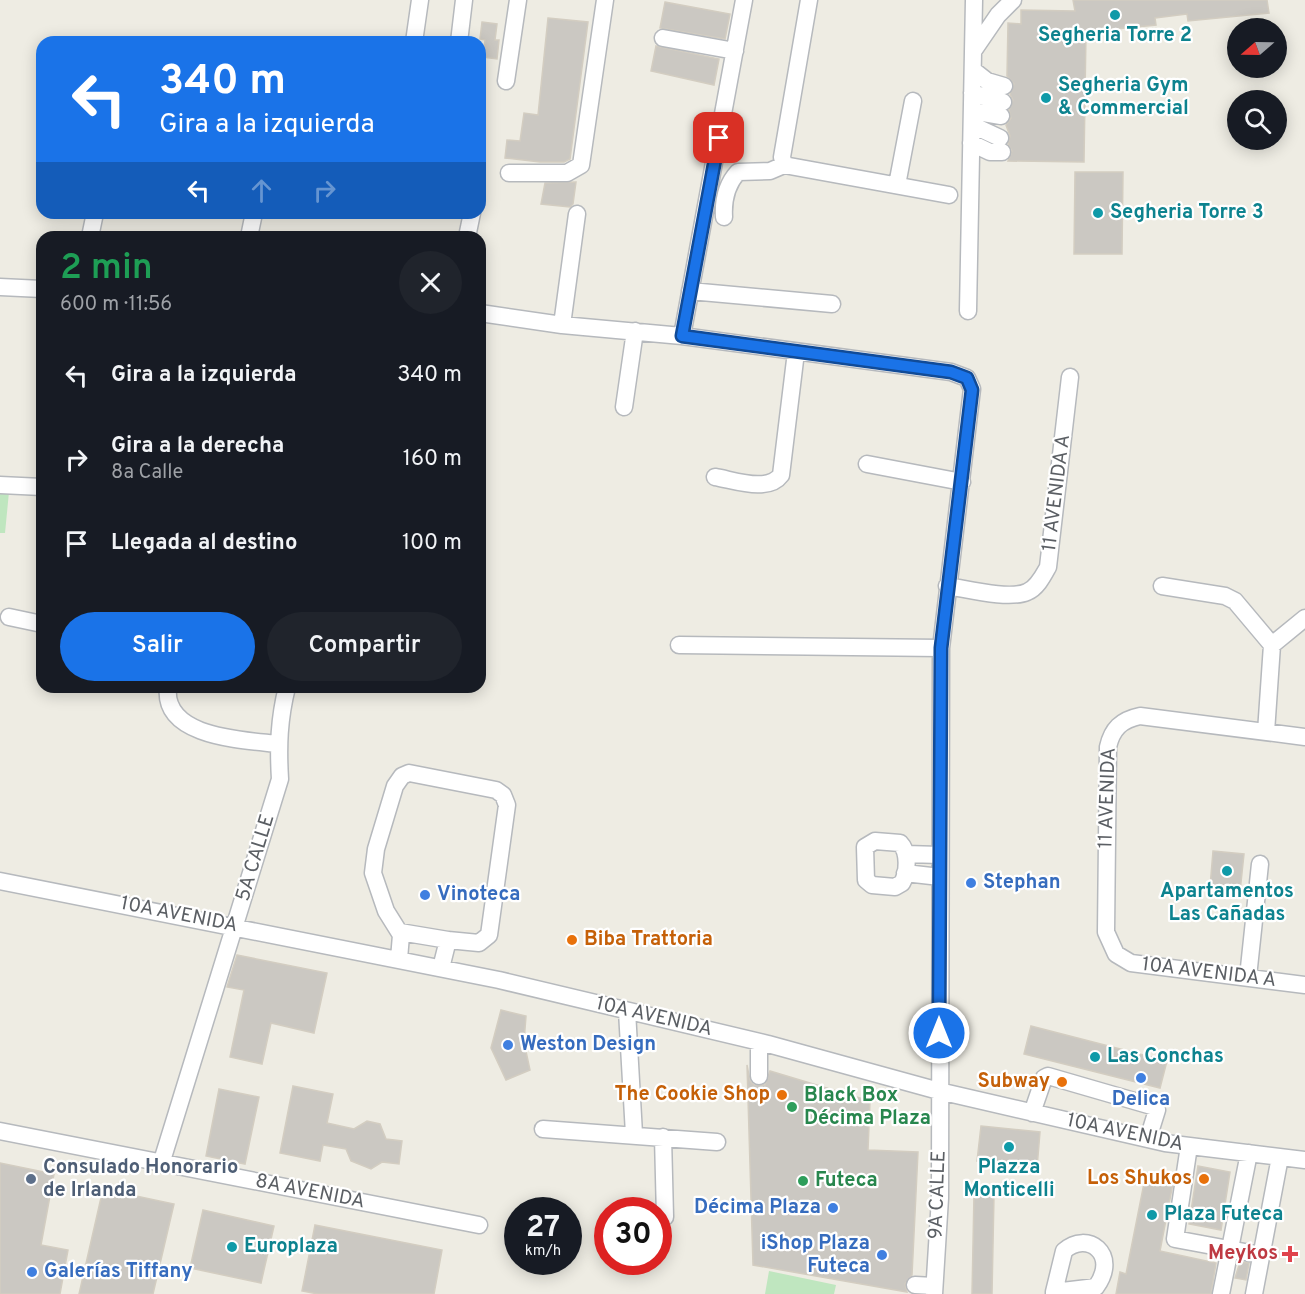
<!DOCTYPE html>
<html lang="es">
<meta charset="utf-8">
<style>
:root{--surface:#171b24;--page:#20242c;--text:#f1f3f6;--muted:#9ea1a6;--accent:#1a73e8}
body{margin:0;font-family:Overpass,sans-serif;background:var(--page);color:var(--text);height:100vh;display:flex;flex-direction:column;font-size:22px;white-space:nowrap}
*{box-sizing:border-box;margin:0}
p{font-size:20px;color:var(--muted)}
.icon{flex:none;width:33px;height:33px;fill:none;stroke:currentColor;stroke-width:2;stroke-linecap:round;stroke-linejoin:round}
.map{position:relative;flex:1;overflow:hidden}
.details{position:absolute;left:36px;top:231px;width:450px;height:462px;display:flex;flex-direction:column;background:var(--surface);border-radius:18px;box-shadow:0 3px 15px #0003}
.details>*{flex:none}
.hud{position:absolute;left:36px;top:36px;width:450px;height:183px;border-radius:18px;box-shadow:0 3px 15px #0003;background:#1a73e8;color:#fff;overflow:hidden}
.needle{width:39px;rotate:250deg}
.buttons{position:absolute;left:1227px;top:18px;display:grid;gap:12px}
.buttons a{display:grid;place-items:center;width:60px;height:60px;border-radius:50%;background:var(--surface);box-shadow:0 3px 15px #0003;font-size:30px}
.speed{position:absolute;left:504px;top:1197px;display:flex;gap:12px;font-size:30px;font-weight:700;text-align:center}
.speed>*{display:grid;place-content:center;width:78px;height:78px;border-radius:50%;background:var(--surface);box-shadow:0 3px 15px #0003;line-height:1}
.speed small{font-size:15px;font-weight:400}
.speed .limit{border:9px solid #d22;background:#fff;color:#111}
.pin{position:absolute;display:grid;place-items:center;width:51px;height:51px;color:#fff;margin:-26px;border-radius:12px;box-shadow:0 3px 9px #0006}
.me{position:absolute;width:66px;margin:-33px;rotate:0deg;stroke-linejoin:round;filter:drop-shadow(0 0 4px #0008)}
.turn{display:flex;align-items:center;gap:21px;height:126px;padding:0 24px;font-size:27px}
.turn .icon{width:78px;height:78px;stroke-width:2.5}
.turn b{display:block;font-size:42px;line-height:51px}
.lanes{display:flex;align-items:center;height:57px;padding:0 24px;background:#0003;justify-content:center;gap:30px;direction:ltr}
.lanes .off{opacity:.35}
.round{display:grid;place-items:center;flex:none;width:63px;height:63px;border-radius:32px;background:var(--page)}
.summary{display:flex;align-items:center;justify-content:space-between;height:102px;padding:0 24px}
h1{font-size:36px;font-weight:600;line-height:45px;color:#1e9e55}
.cta{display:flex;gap:12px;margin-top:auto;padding:12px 24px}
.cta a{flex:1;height:69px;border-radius:36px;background:var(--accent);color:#fff;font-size:24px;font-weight:600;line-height:69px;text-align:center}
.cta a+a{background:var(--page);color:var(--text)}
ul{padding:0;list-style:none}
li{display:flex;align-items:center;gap:18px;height:84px;padding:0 24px}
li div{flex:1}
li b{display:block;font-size:22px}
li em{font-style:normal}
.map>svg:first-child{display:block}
.pitch{fill:#bfe6bf}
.building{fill:#cbc8c2;stroke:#d3cdc1;stroke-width:1.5}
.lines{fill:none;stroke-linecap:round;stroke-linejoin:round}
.minor-casing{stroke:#b6b9bd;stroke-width:19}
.minor{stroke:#fff;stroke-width:16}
.route-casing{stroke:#114b97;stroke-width:15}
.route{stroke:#1a73e8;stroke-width:10}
.culture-dot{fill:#0f9aa8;stroke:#fff;stroke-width:2}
.shop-dot{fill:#3f7fe0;stroke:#fff;stroke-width:2}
.food-dot{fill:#e8710a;stroke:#fff;stroke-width:2}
.leisure-dot{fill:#2e9e5b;stroke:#fff;stroke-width:2}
.service-dot{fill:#5c6f8a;stroke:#fff;stroke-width:2}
.health-dot{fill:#e0444e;stroke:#fff;stroke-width:2}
.labels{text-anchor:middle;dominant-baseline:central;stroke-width:4.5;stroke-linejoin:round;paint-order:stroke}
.culture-label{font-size:20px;font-weight:bold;fill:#0d838f;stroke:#fff;text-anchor:start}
.street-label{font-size:20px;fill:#5b5f64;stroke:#fff}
.shop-label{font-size:20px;font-weight:bold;fill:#366cbe;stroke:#fff;text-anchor:start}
.food-label{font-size:20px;font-weight:bold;fill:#c56008;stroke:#fff;text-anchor:end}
.leisure-label{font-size:20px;font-weight:bold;fill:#27864d;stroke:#fff;text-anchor:start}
.service-label{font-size:20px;font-weight:bold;fill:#4e5e75;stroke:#fff;text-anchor:start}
.health-label{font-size:20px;font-weight:bold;fill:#be3a42;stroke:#fff;text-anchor:end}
</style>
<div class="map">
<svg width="1305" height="1294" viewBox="0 0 1305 1294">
<rect width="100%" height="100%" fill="#eeece3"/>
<path class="pitch" d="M 0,491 L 9,492 L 5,533 L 0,533 Z
M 769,1271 L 836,1285 L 834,1294 L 765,1294 Z"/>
<path class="building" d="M 1073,0 L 1267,0 L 1269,13 L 1188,21 L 1187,14 L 1155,18 L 1156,25 L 1086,32 L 1084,162 L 1008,161 L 1012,151 L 1008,144 L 1010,136 L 1006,125 L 1011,118 L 1009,110 L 1013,100 L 1010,94 L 1014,84 L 1007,76 L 1008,23 L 1021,24 L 1021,10 L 1075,11 Z
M 665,2 L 730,14 L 725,39 L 660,28 Z
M 548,18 L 588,22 L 570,159 L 564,162 L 540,162 L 505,158 L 507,140 L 520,141 L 524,113 L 538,115 Z
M 482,22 L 497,24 L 495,40 L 499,40 L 497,59 L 483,57 L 485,40 L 480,39 Z
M 656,46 L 719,59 L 714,85 L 651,71 Z
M 1075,172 L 1123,172 L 1122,254 L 1074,254 Z
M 576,182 L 573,204 L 570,207 L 541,204 L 545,183 Z
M 1213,851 L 1244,854 L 1240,892 L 1210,887 Z
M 237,955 L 327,973 L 314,1033 L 271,1023 L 262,1064 L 230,1057 L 244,990 L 227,987 Z
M 501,1010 L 526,1016 L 524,1042 L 530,1070 L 506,1080 L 491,1048 Z
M 1031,1026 L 1167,1061 L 1160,1088 L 1024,1054 Z
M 747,1065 L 750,1081 L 754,1085 L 765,1085 L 770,1071 L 870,1101 L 868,1150 L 918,1152 L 912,1275 L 905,1284 L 907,1292 L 753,1265 Z
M 293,1086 L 333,1094 L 327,1123 L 354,1129 L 367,1121 L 380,1124 L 386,1139 L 402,1141 L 399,1164 L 382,1162 L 371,1169 L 351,1161 L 346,1149 L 323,1145 L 320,1161 L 280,1153 Z
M 219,1089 L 259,1097 L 245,1164 L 206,1156 Z
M 981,1126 L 1040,1132 L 1037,1168 L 977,1161 Z
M 0,1163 L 54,1174 L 41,1245 L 68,1250 L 60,1294 L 0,1294 Z
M 1198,1166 L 1230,1172 L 1221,1230 L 1189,1224 Z
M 1146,1173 L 1174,1178 L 1160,1251 L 1216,1263 L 1211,1294 L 1116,1294 L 1120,1272 L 1126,1274 Z
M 103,1189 L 174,1204 L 153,1294 L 79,1294 Z
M 974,1194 L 994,1195 L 992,1294 L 972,1294 Z
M 203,1210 L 274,1226 L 261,1283 L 190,1268 Z
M 315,1225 L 442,1250 L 434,1294 L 318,1294 L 302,1291 Z
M 1240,1262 L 1249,1263 L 1246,1280 L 1235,1278 Z"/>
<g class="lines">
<g class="minor-casing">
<path id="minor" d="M 809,0 L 782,157 L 784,165 L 949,195
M 663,38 L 735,51
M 414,42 L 420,0
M 459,42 L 464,0
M 974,50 L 998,15 L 1013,0
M 973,70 L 987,81 L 1004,86
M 506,81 L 518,0
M 972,93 L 1003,102
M 972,111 L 1001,116
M 972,125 L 1000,138
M 971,143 L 990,152 L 1002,152
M 509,173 L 567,173 L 581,165 L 605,0
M 897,185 L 913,101
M 724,217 C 723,200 726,185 738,172 L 770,171 L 784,165
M 90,237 L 95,213
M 249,237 L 254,213
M 467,237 L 472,213
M 0,287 L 42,289
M 690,291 L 832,304
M 968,311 L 974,0
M 480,313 L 562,325 L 682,336 L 951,372 L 967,378 L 972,389 L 941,648 L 940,1198 L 934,1294
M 562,325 L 577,214
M 682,336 L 744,0
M 624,407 L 635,331
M 867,464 L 962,482
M 715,477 C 734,480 768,493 781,475 L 796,352
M 0,485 L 42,487
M 947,586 C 967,589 1009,600 1027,592 C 1037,588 1043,576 1048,567 L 1070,377
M 1162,586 L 1225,596 L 1235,601 L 1272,645 L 1266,732
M 9,617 L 42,624
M 679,645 L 941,648
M 1272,645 L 1305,618
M 168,687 C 162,738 244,740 278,744
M 1305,737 L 1140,716 C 1121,720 1112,729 1108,747 L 1106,932 L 1116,954 L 1131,963 L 1305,985
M 875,841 L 900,843 C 909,852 908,872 902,883 L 895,887 L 872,885 L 866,880 L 865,847 Z
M 906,854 L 940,855
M 905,873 L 940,877
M 0,881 L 499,980 L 768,1044 L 939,1091 L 1165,1143 L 1305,1160
M 400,932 L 448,940
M 399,959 L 401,935 L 386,911 L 373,873 L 376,849 L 395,786 L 402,776 L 409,773 L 496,790 L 503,795 L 507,805 L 489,935 L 479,943 L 448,940 L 441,968
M 1248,977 L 1260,864
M 627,1011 L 634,1134
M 759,1076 L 759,1042
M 1032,1113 L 1044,1078 L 1048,1076 L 1155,1107 L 1157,1110 L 1148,1139
M 543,1129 L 717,1142
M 0,1131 L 479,1225
M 663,1137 L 665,1217
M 1189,1146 L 1175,1239 L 1261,1255
M 161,1164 L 280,779 C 278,746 279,719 287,687
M 915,1285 L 934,1286
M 1054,1294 L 1054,1292 L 1064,1251 C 1087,1230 1120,1254 1096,1287 L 1054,1292
M 1221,1294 L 1249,1153
M 1254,1294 L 1280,1157"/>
</g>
<use href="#minor" class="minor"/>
</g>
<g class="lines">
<g class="route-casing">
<path id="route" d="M 719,138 L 682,336 L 951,372 L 967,378 L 972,390 L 941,648 L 939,1033"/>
</g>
<use href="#route" class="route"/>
</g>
<g class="culture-dot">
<circle cx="1115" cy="15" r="6"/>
<circle cx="1046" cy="98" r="6"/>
<circle cx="1098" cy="213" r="6"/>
<circle cx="1227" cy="871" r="6"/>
<circle cx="1095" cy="1057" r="6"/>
<circle cx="1009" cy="1147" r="6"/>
<circle cx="1152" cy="1215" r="6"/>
<circle cx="232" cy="1247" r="6"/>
</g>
<g class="shop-dot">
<circle cx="971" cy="883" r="6"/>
<circle cx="425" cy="895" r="6"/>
<circle cx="508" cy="1045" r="6"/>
<circle cx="1141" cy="1078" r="6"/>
<circle cx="833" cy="1208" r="6"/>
<circle cx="882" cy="1255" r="6"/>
<circle cx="32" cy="1272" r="6"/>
</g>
<g class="food-dot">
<circle cx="572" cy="940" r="6"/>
<circle cx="1062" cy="1082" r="6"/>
<circle cx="782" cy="1095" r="6"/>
<circle cx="1204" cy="1179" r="6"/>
</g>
<g class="leisure-dot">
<circle cx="792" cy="1107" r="6"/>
<circle cx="803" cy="1181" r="6"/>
</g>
<circle class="service-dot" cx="31" cy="1179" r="6"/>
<path class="health-dot" d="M1287 1245h6v6h6v6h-6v6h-6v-6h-6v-6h6z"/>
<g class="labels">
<g class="culture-label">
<text x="1115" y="36" text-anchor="middle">Segheria Torre 2</text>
<text x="1058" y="86">Segheria Gym<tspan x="1058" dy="23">&amp; Commercial</tspan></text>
<text x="1110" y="213">Segheria Torre 3</text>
<text x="1227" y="892" text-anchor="middle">Apartamentos<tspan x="1227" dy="23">Las Cañadas</tspan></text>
<text x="1107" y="1057">Las Conchas</text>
<text x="1009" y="1168" text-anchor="middle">Plazza<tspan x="1009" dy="23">Monticelli</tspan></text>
<text x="1164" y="1215">Plaza Futeca</text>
<text x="244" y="1247">Europlaza</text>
</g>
<g class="street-label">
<text transform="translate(1057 493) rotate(-83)">11 AVENIDA A</text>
<text transform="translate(1108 798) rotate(-88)">11 AVENIDA</text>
<text transform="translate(256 858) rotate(-73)">5A CALLE</text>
<text transform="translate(179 915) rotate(11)">10A AVENIDA</text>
<text transform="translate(1209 973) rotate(7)">10A AVENIDA A</text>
<text transform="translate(654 1017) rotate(13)">10A AVENIDA</text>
<text transform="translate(1125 1133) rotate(12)">10A AVENIDA</text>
<text transform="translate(310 1192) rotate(11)">8A AVENIDA</text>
<text transform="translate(938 1195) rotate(-88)">9A CALLE</text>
</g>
<g class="shop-label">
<text x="983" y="883">Stephan</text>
<text x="437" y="895">Vinoteca</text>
<text x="520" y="1045">Weston Design</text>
<text x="1141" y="1100" text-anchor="middle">Delica</text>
<text x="821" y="1208" text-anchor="end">Décima Plaza</text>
<text x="870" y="1244" text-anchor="end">iShop Plaza<tspan x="870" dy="23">Futeca</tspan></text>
<text x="44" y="1272">Galerías Tiffany</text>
</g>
<g class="food-label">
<text x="584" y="940" text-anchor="start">Biba Trattoria</text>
<text x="1050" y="1082">Subway</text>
<text x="770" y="1095">The Cookie Shop</text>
<text x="1192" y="1179">Los Shukos</text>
</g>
<g class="leisure-label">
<text x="804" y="1096">Black Box<tspan x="804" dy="23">Décima Plaza</tspan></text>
<text x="815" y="1181">Futeca</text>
</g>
<g class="service-label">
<text x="43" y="1168">Consulado Honorario<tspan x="43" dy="23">de Irlanda</tspan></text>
</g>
<g class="health-label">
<text x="1278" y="1254">Meykos</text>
</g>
</g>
</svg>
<div class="buttons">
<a><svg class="needle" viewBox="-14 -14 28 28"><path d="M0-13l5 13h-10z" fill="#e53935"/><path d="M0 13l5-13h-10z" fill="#9ea1a6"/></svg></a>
<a><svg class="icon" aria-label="search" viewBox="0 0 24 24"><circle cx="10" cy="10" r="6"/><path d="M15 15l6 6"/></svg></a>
</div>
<div class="speed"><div>27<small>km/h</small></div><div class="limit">30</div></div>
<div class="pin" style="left:719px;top:138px;background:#d93025"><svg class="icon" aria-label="arrive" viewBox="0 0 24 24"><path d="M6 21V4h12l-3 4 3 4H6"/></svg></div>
<svg class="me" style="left:939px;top:1033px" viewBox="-20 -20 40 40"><circle r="17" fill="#1a73e8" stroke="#fff" stroke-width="3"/><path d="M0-11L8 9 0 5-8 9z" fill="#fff"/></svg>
<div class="hud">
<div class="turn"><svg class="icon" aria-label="left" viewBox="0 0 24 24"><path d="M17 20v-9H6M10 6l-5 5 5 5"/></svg><div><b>340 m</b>Gira a la izquierda</div></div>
<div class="lanes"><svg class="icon" aria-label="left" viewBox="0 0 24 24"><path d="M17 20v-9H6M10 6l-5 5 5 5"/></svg><svg class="icon off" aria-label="ahead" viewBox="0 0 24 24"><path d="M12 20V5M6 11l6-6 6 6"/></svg><svg class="icon off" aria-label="right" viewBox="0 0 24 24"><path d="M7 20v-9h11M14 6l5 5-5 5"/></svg></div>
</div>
<section class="details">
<div class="summary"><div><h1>2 min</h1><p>600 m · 11:56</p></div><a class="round"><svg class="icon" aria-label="close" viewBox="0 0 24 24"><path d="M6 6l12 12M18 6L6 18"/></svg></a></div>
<ul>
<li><svg class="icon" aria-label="left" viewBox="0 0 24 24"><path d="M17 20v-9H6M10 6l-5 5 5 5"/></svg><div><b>Gira a la izquierda</b></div><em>340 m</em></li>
<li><svg class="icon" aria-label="right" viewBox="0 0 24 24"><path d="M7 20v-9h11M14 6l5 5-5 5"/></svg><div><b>Gira a la derecha</b><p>8a Calle</p></div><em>160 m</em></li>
<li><svg class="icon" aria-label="arrive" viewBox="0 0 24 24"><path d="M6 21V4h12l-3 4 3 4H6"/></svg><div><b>Llegada al destino</b></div><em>100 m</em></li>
</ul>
<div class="cta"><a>Salir</a><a>Compartir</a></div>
</section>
</div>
